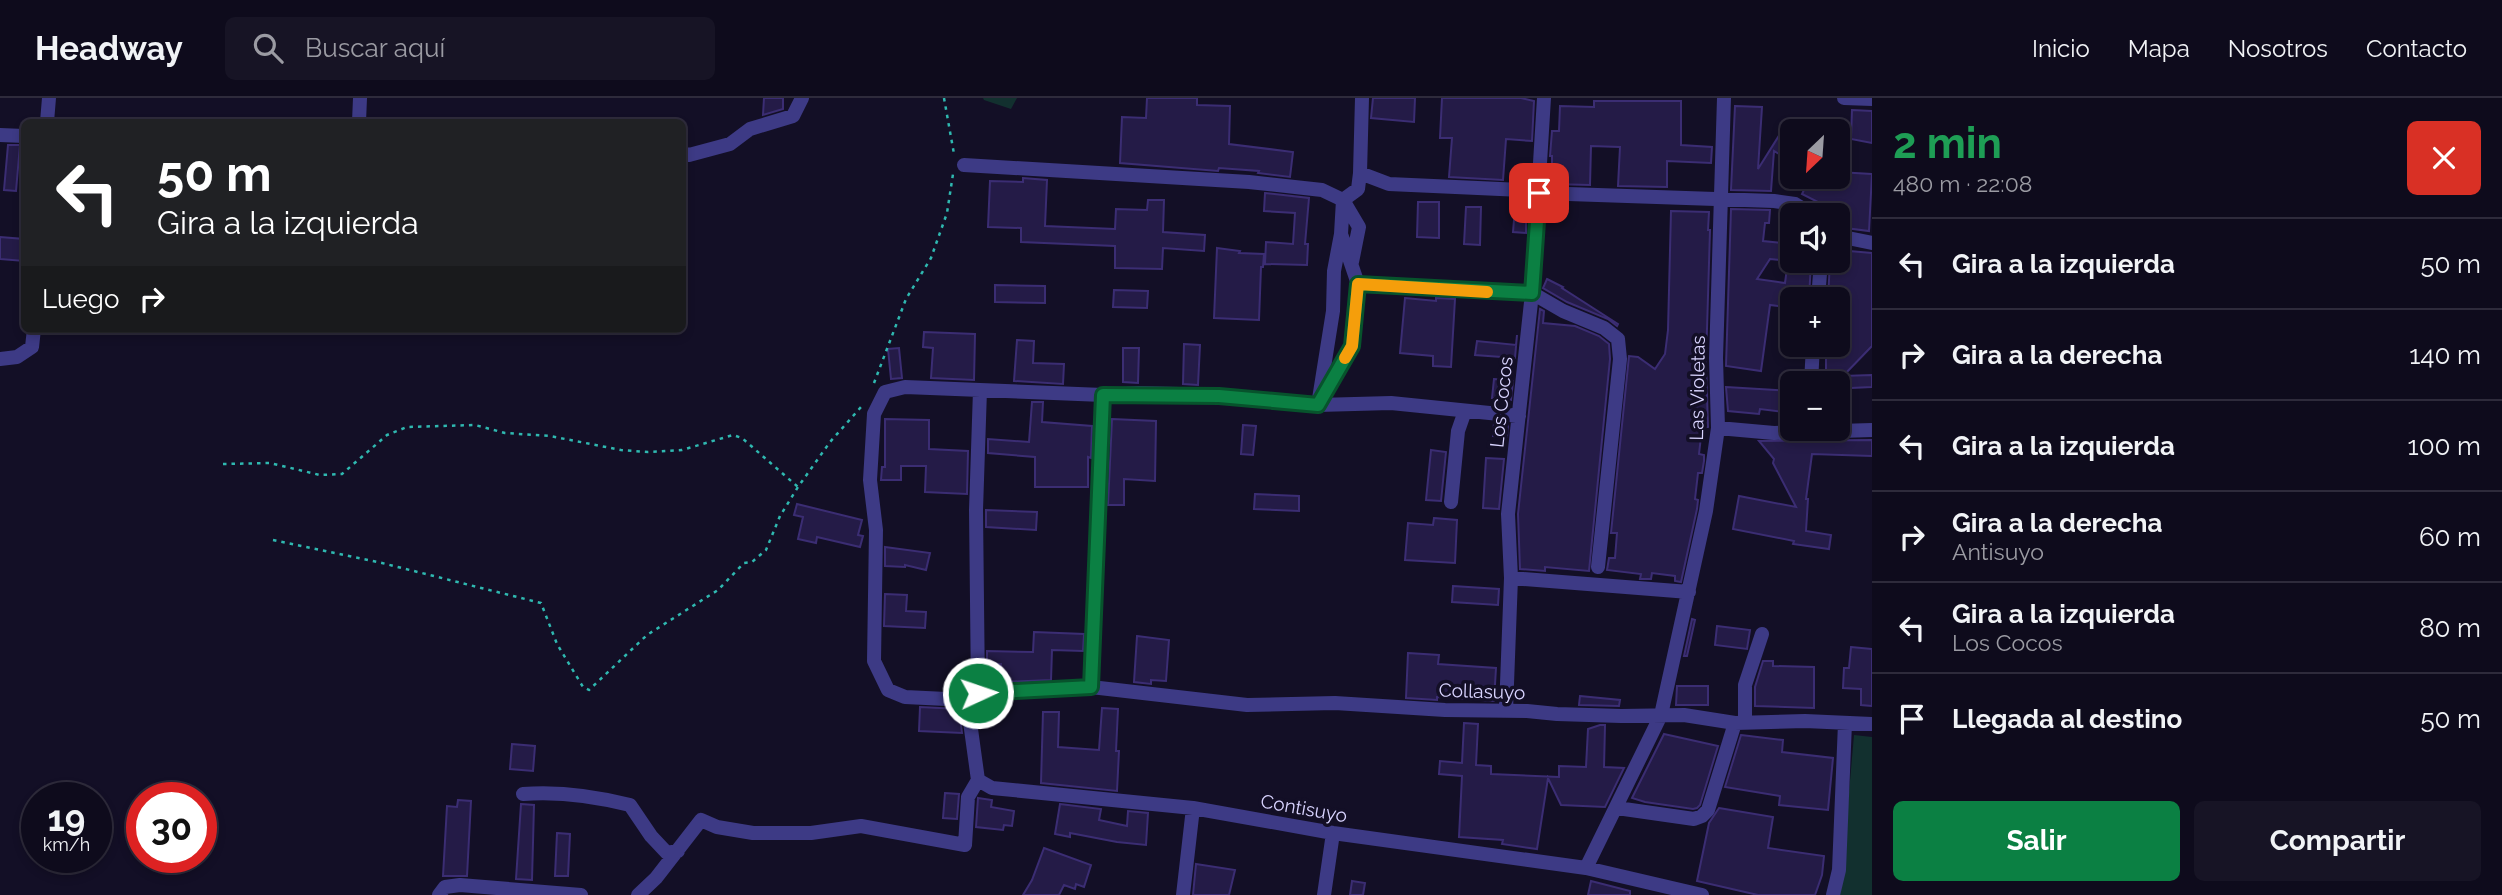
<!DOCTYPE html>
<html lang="es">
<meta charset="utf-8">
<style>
:root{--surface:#0e0b1c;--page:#171425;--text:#f1f3f6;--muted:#9b9ba3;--line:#2e2b3b;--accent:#0b8043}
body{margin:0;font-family:Raleway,sans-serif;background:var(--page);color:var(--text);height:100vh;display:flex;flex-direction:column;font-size:26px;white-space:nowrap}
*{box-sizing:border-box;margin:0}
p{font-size:23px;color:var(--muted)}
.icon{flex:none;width:38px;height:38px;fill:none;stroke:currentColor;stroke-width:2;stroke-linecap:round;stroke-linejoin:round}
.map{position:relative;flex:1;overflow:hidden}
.details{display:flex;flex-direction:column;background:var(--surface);width:630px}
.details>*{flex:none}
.top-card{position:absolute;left:21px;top:21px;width:665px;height:214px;border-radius:10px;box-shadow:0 4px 10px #0003,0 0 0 2px var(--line);background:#202124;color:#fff;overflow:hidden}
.needle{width:46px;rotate:205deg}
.fabs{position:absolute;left:1780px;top:21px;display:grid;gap:14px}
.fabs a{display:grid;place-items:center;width:70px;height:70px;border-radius:10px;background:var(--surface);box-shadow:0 4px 10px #0003,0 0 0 2px var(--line);font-size:35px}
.speed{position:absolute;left:21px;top:684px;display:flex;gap:14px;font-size:35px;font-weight:700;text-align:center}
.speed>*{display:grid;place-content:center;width:91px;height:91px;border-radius:50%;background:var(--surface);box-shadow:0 4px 10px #0003,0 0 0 2px var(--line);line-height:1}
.speed small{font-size:18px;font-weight:400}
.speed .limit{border:10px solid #d22;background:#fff;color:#111}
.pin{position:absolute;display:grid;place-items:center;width:60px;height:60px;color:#fff;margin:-30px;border-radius:14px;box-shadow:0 4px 10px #0006}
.me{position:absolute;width:77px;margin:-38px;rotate:87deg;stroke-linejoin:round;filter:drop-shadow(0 0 5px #0008)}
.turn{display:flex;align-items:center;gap:24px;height:147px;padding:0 21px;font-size:32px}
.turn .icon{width:91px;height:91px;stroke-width:2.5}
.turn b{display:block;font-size:49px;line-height:60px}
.then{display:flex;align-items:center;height:66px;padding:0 21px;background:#0003;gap:14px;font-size:26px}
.round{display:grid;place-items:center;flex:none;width:74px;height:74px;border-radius:10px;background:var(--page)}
.head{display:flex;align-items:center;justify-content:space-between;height:119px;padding:0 21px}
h1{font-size:42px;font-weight:700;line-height:52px;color:#1e9e55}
.action{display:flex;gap:14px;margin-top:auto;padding:14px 21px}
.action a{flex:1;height:80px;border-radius:10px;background:var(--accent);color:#fff;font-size:28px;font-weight:700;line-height:80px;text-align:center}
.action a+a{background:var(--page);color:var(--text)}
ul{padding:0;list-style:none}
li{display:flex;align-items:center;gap:21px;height:91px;padding:0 21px;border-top:2px solid var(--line)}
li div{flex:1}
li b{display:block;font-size:26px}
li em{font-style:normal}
header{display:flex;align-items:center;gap:42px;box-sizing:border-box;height:98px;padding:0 35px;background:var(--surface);border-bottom:2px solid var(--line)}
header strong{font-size:33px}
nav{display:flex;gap:38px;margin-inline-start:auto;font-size:24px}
.search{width:490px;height:63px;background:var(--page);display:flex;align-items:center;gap:18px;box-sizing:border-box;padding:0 24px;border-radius:10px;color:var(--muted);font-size:26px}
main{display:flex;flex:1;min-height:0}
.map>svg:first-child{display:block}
.green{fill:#12302f}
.building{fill:#241b47;stroke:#3b2d73;stroke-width:2;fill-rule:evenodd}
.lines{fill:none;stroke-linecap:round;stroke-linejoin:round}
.path{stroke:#2fb8b0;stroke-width:2.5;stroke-dasharray:3.5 5;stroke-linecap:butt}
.minor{stroke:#3d3a85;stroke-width:14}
.route-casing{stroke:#07532c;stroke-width:18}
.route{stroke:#0b8043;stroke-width:12}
.slow{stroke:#f59e0b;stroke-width:12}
.labels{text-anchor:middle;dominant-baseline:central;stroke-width:7;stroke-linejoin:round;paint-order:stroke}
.street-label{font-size:19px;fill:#d9d4ff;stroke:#130f26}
</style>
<header>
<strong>Headway</strong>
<div class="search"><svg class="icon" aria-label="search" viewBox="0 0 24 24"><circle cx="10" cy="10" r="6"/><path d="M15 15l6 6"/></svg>Buscar aquí</div>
<nav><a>Inicio</a><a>Mapa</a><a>Nosotros</a><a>Contacto</a></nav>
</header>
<main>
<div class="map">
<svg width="1872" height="797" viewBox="0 0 1872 797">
<rect width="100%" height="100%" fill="#130f26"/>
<path class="green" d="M 983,0 L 1017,0 L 1011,11 L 984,2 Z
M 1854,637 L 1872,639 L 1872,797 L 1840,797 Z"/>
<path class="building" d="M 764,0 L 783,0 L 783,11 L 763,17 Z
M 1147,0 L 1197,0 L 1197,7 L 1230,8 L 1229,46 L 1293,54 L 1290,79 L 1258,75 L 1259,73 L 1219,70 L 1218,73 L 1120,65 L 1122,19 L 1146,20 Z
M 1373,0 L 1415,0 L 1414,24 L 1371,20 Z
M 1442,0 L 1521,0 L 1534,3 L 1532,43 L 1506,41 L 1503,82 L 1449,79 L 1452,40 L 1440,40 Z
M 1594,3 L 1681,3 L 1681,47 L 1712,49 L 1711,65 L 1667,63 L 1667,89 L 1618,88 L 1620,49 L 1591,48 L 1590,87 L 1552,86 L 1552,58 L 1550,58 L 1552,33 L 1559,33 L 1560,8 L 1594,9 Z
M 1735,8 L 1762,9 L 1758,71 L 1780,36 L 1792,44 L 1792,64 L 1774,53 L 1771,93 L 1731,92 Z
M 1852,12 L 1872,13 L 1872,45 L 1851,41 Z
M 8,47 L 20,47 L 16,93 L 4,92 Z
M 1838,74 L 1872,76 L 1869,133 L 1838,129 L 1838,117 L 1828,117 L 1828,109 L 1802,96 L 1804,92 L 1782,79 L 1838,79 Z
M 1023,80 L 1047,82 L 1045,128 L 1115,131 L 1116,111 L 1147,112 L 1148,102 L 1164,102 L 1163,134 L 1205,137 L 1204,153 L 1163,150 L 1162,171 L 1115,170 L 1115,148 L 1021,144 L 1021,130 L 988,129 L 990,83 L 1023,84 Z
M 1265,95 L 1309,100 L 1305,146 L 1308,146 L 1307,167 L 1265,166 L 1266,144 L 1293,146 L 1295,115 L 1264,113 Z
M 1526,103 L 1526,135 L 1513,134 L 1514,122 L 1523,123 Z
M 1418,104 L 1439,104 L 1439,140 L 1417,139 Z
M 1466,109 L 1481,109 L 1480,147 L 1464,146 Z
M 1731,111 L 1770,112 L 1769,125 L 1765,125 L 1763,143 L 1792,146 L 1792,163 L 1811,163 L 1809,201 L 1792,201 L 1792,210 L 1770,207 L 1761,273 L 1726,268 ZM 1770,161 L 1788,163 L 1785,185 L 1757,181 Z
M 1671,113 L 1709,114 L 1708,132 L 1710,132 L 1706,264 L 1708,329 L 1702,330 L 1699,356 L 1704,357 L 1704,363 L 1702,375 L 1698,375 L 1695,401 L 1698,402 L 1697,411 L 1681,484 L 1675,483 L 1675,478 L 1652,475 L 1651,481 L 1640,481 L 1641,476 L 1607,472 L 1609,460 L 1615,460 L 1617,435 L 1611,435 L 1629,258 L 1638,259 L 1655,271 L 1665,256 L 1668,232 Z
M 0,139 L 24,141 L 24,163 L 0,161 Z
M 1217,150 L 1240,153 L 1239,155 L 1264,156 L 1263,169 L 1261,169 L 1259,222 L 1214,220 Z
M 1838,152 L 1872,155 L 1872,248 L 1843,278 L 1872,277 L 1872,289 L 1851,290 L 1851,314 L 1838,314 L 1838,284 L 1826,285 L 1826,257 L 1822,257 L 1823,247 L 1838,247 L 1838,201 L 1828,201 L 1830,163 L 1838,163 Z
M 1547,181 L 1563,189 L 1562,190 L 1618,226 L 1617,228 L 1608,221 L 1567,204 L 1543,190 Z
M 995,187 L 1045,188 L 1045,205 L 995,204 Z
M 1114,192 L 1148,193 L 1147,210 L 1113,209 Z
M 1405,200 L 1436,203 L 1436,200 L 1455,201 L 1451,269 L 1433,268 L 1433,258 L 1400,255 Z
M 1540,211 L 1544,213 L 1543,225 L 1575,228 L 1599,238 L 1609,246 L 1610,261 L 1589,473 L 1545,469 L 1545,473 L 1520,471 L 1518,416 Z
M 924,234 L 975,236 L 974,282 L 931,280 L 933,250 L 923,249 Z
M 1517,237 L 1515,260 L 1475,257 L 1477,243 L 1516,247 Z
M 1017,242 L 1034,243 L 1033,265 L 1064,266 L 1063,286 L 1014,283 Z
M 1184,246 L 1200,247 L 1198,287 L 1183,286 Z
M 899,250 L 902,280 L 891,281 L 888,251 Z
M 1123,250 L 1139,250 L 1138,285 L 1123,284 Z
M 1494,281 L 1513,283 L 1511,302 L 1492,300 Z
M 1726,289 L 1792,293 L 1792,315 L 1760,311 L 1759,316 L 1728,313 Z
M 1032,304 L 1043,304 L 1042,324 L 1092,328 L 1091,360 L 1088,359 L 1088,389 L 1035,389 L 1035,359 L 988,355 L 988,341 L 1029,344 Z
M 885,321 L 929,322 L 929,351 L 968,353 L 967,396 L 925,394 L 926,368 L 901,368 L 901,382 L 881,382 L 882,369 L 885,369 Z
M 1112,321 L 1156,323 L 1155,383 L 1124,381 L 1124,407 L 1108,407 Z
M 1494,325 L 1508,327 L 1507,339 L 1493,338 Z
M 1243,327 L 1256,328 L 1253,357 L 1241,356 Z
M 1872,342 L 1872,358 L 1812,356 L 1806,401 L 1808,401 L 1806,433 L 1831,437 L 1829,451 L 1793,446 L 1794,443 L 1733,431 L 1739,398 L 1796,409 L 1773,365 L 1774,361 L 1759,343 Z
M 1431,352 L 1446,354 L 1441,403 L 1426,402 Z
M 1486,360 L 1504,361 L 1499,411 L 1483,410 Z
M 1255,396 L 1299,398 L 1299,413 L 1254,411 Z
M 797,406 L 862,422 L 858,437 L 863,438 L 860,449 L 817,439 L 816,445 L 798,441 L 803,419 L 794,417 Z
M 986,412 L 1037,414 L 1036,432 L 986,429 Z
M 1434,420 L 1457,422 L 1455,465 L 1405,462 L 1408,425 L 1433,427 Z
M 885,449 L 930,455 L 926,472 L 905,467 L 905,469 L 885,468 Z
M 1453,488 L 1499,491 L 1498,507 L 1452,504 Z
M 885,496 L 907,497 L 906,513 L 926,514 L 925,530 L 884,528 Z
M 1692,521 L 1695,522 L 1687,558 L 1684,558 Z
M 1717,528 L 1750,532 L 1747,551 L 1715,547 Z
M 1034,534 L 1084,536 L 1083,553 L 1052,552 L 1051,582 L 1001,584 L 1001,566 L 987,566 L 987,553 L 1033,554 Z
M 1137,538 L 1169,542 L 1166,583 L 1151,582 L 1151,586 L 1134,584 Z
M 1851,549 L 1872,551 L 1872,608 L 1861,607 L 1861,591 L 1843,590 L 1844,570 L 1849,570 Z
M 1408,555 L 1439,557 L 1438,566 L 1496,570 L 1494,603 L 1437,599 L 1437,602 L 1406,600 Z
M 1763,563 L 1773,563 L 1773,568 L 1814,569 L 1814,610 L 1755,608 L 1755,589 Z
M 1677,588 L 1708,588 L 1708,607 L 1676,607 Z
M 1580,598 L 1620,602 L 1619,608 L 1579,607 Z
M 920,609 L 959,611 L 962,635 L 919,633 Z
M 1102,610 L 1118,611 L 1116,653 L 1119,653 L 1117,693 L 1041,685 L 1043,614 L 1059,614 L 1058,649 L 1099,652 Z
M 1464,625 L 1478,626 L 1476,667 L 1491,668 L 1491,676 L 1559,679 L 1559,668 L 1586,669 L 1588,631 L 1600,627 L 1605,627 L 1604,669 L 1624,670 L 1605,709 L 1561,707 L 1548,680 L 1537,751 L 1502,746 L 1503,742 L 1459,739 L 1462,678 L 1439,676 L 1440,663 L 1462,665 Z
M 1664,636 L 1718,648 L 1700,707 L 1697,710 L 1693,711 L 1645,704 L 1632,700 Z
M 1741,637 L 1783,642 L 1782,654 L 1833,660 L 1828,712 L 1779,707 L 1780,698 L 1725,689 Z
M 512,646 L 535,648 L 533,673 L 510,671 Z
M 945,695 L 959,696 L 957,721 L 943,720 Z
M 978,700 L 992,702 L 991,709 L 1014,713 L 1012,728 L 1004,727 L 1003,732 L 976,729 Z
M 458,702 L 471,703 L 467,778 L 443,778 L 447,708 L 457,709 Z
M 521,706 L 534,707 L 532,782 L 516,781 Z
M 1060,706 L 1101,711 L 1099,722 L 1127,728 L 1128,713 L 1148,715 L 1146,747 L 1117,744 L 1070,735 L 1070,739 L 1055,736 Z
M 1719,710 L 1773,719 L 1768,750 L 1824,758 L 1822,777 L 1815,797 L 1758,797 L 1697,783 L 1709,725 Z
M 557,735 L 570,736 L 568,778 L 555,778 Z
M 1044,750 L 1091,767 L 1084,789 L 1076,786 L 1075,791 L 1064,787 L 1059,797 L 1023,797 L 1032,782 Z
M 1196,766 L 1235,772 L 1229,797 L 1193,797 Z
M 1352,783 L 1365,785 L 1363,797 L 1350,797 Z
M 1591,783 L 1630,793 L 1630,797 L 1588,797 Z"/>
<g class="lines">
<path class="path" d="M 944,0 L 954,56
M 874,285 L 906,201 L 931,160 L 947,115 L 953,76
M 223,366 L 270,365 L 320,377 L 342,376 L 387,337 L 407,329 L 475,327 L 505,335 L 550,338 L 621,352 L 648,354 L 682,352 L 733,337 L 742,340 L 798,389
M 273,442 L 382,465 L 541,505 L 557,546 L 583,589 L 589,592 L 647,537 L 718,492 L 744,465 L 752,464 L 766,452 L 780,418 L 798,389 L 830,344 L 861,309"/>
<path class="minor" d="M 1844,0 L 1872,1
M 47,24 L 49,0
M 359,24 L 360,0
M 0,37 L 24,38
M 682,55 L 689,57 L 730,46 L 750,31 L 793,18 L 802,0
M 964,67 L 1249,84 L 1322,92 L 1343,102 L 1359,129 L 1352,164
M 1360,75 L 1389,86 L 1522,92 L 1539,95 L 1774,103 L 1795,106 L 1813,117
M 1343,102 L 1358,91 L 1360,75 L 1362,0
M 1341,136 L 1358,186 L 1532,195 L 1563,213 L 1604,230 L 1618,241 L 1620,261 L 1598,469
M 1838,138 L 1872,145
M 1818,201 L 1821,163
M 0,261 L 17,259 L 32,249 L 34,231
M 1811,285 L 1813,247
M 1322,299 L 1352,248 L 1358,186
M 1318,307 L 1333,213 L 1334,173 L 1341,136 L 1343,102
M 1519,318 L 1391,305 L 1318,307 L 1219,297 L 1139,295 L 1103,297 L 905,289 L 885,294 L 874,316 L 870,382 L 876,432 L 874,563 L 888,592 L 905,599 L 967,602 L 978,595 L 1091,589 L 1247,607 L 1335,605 L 1445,612 L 1527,613 L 1557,616 L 1621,618 L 1684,617 L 1735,625 L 1805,623 L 1872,626
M 1718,330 L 1774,335 L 1872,332
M 1451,404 L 1458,333 L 1465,313
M 1511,480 L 1689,494
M 1091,589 L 1103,297
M 978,595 L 976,412 L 980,292
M 967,602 L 978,682 L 992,690 L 1193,710 L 1333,735 L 1586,770 L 1702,797
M 1506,612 L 1511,480 L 1508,416 L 1532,195 L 1544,0
M 1745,625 L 1745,587 L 1762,536
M 523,696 C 560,693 594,698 630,707 L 651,738 L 667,755 L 678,753
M 1617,710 L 1694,721 L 1702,718 L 1708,712 L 1735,625
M 1586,770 L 1661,617 L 1706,413 L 1718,330 L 1716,260 L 1724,0
M 439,797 L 445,789 L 460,787 L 581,797
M 638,797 L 656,780 L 701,722 L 717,729 L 753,735 L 811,735 L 861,728 L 965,747 L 968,699 L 978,682
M 1183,797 L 1193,710
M 1324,797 L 1333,735
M 1833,797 L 1839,772 L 1845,625"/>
</g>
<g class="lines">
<g class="route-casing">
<path id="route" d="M 978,595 L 1091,589 L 1103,297 L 1219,298 L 1318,307 L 1352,248 L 1358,186 L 1532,195 L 1539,95"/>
</g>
<use href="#route" class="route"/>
<path class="slow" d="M 1345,260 L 1352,248 L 1358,186 L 1487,194"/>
</g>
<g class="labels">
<g class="street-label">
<text transform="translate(1697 290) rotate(-89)">Las Violetas</text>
<text transform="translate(1501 304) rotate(-84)">Los Cocos</text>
<text transform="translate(1482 593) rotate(2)">Collasuyo</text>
<text transform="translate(1304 710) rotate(10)">Contisuyo</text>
</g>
</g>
</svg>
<div class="fabs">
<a><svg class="needle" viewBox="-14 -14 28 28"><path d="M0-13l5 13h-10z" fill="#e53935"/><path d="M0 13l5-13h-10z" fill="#9b9ba3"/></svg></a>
<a><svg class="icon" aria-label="sound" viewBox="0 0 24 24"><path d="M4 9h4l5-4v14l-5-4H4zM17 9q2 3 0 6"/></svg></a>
<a>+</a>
<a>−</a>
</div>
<div class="speed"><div>19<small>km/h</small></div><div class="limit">30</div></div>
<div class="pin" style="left:1539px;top:95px;background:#d93025"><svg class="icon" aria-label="arrive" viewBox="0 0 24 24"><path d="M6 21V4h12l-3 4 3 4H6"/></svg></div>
<svg class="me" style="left:978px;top:595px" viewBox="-20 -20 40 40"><circle r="17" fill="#0b8043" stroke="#fff" stroke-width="3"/><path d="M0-11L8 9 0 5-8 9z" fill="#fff"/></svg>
<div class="top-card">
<div class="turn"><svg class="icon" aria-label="left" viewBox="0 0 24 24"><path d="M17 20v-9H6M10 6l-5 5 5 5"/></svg><div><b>50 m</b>Gira a la izquierda</div></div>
<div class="then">Luego<svg class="icon" aria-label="right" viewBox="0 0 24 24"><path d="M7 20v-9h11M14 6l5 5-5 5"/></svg></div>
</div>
</div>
<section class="details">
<div class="head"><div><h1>2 min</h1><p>480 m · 22:08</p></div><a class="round" style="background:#d93025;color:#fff"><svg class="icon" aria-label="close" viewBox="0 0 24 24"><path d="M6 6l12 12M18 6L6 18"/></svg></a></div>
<ul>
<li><svg class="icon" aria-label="left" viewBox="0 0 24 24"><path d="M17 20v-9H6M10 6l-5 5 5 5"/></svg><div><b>Gira a la izquierda</b></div><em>50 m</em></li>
<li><svg class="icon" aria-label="right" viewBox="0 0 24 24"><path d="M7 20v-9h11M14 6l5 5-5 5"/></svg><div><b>Gira a la derecha</b></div><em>140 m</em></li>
<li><svg class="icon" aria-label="left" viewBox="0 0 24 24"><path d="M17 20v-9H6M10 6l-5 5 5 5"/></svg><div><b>Gira a la izquierda</b></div><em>100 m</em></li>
<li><svg class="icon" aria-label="right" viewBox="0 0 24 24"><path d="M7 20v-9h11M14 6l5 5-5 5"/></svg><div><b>Gira a la derecha</b><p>Antisuyo</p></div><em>60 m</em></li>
<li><svg class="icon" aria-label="left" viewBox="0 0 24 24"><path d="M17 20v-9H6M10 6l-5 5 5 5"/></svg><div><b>Gira a la izquierda</b><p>Los Cocos</p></div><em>80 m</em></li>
<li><svg class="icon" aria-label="arrive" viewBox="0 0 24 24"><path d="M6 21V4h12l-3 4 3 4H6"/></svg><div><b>Llegada al destino</b></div><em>50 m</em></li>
</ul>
<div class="action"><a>Salir</a><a>Compartir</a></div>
</section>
</main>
